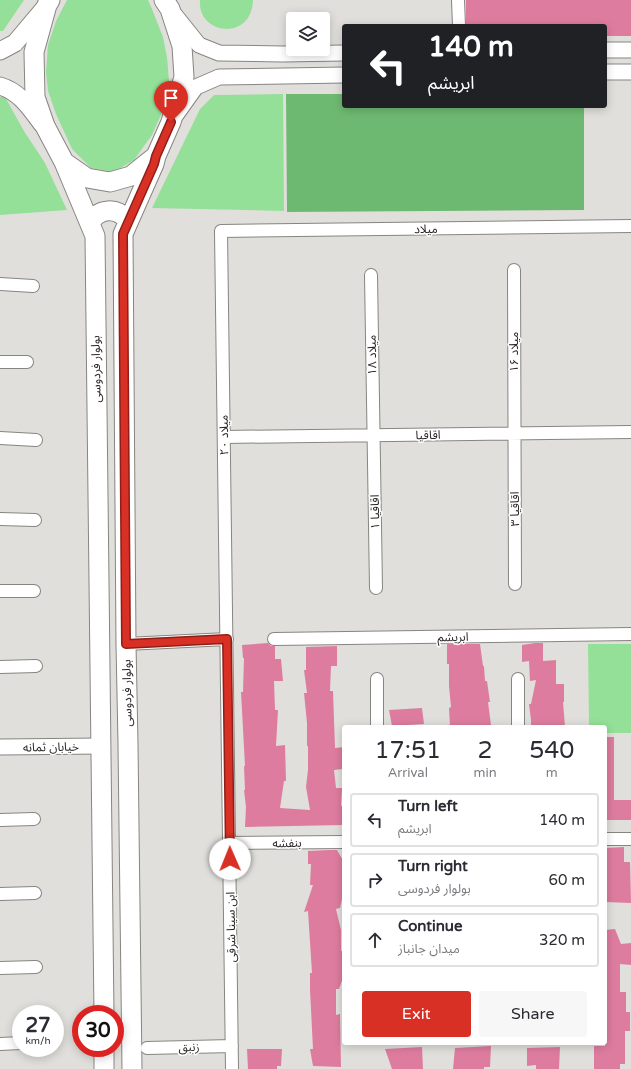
<!DOCTYPE html>
<meta charset="utf-8">
<style>
:root{--surface:#fff;--page:#f7f7f7;--text:#2b2b33;--muted:#7c7c81;--line:#e1e1e2;--accent:#d93025}
body{margin:0;font-family:"Varela Round","Noto Sans Arabic",sans-serif;background:var(--page);color:var(--text);height:100vh;display:flex;flex-direction:column;font-size:15px;white-space:nowrap}
*{box-sizing:border-box;margin:0}
p{font-size:13px;color:var(--muted)}
.icon{flex:none;width:22px;height:22px;fill:none;stroke:currentColor;stroke-width:2;stroke-linecap:round;stroke-linejoin:round}
.map{position:relative;flex:1;overflow:hidden}
.details{position:absolute;left:342px;top:725px;width:265px;height:320px;display:flex;flex-direction:column;background:var(--surface);border-radius:4px;box-shadow:0 2px 10px #0003}
.details>*{flex:none}
.banner{position:absolute;left:342px;top:24px;width:265px;height:84px;border-radius:4px;box-shadow:0 2px 10px #0003;background:#202124;color:#fff;overflow:hidden}
.buttons{position:absolute;left:286px;top:12px;display:grid;gap:8px}
.buttons a{display:grid;place-items:center;width:44px;height:44px;border-radius:4px;background:var(--surface);box-shadow:0 2px 10px #0003;font-size:20px}
.speed{position:absolute;left:12px;top:1005px;display:flex;gap:8px;font-size:20px;font-weight:700;text-align:center}
.speed>*{display:grid;place-content:center;width:52px;height:52px;border-radius:50%;background:var(--surface);box-shadow:0 2px 10px #0003;line-height:1}
.speed small{font-size:10px;font-weight:400}
.speed .limit{border:6px solid #d22;background:#fff;color:#111}
.pin{position:absolute;display:grid;place-items:center;width:34px;height:34px;color:#fff;margin:-41px -17px;border-radius:50% 50% 50% 0;rotate:-45deg;box-shadow:0 0 4px #0007}
.pin .icon{rotate:45deg}
.me{position:absolute;width:44px;margin:-22px;rotate:359deg;stroke-linejoin:round;filter:drop-shadow(0 0 3px #0008)}
.turn{display:flex;align-items:center;gap:14px;height:84px;padding:0 20px;font-size:18px}
.turn .icon{width:52px;height:52px;stroke-width:2.5}
.turn b{display:block;font-size:28px;line-height:34px}
.eta{display:flex;justify-content:space-evenly;align-items:center;height:68px;text-align:center}
.eta b{font-size:24px;font-weight:600;line-height:28px}
.cta{display:flex;gap:8px;margin-top:auto;padding:8px 20px}
.cta a{flex:1;height:46px;border-radius:4px;background:var(--accent);color:#fff;font-size:16px;font-weight:600;line-height:46px;text-align:center}
.cta a+a{background:var(--page);color:var(--text)}
ul{padding:0;list-style:none}
li{display:flex;align-items:center;gap:12px;height:54px;margin:0 8px 6px;padding:0 12px;border:2px solid var(--line);border-radius:4px}
li div{flex:1}
li b{display:block;font-size:15px}
li em{font-style:normal}
.map>svg:first-child{display:block}
.green{fill:#94e098}
.forest{fill:#6eb972}
.building{fill:#de7c9f}
.lines{fill:none;stroke-linecap:round;stroke-linejoin:round}
.minor-casing{stroke:#878581;stroke-width:14}
.tertiary-casing{stroke:#878581;stroke-width:17}
.secondary-casing{stroke:#878581;stroke-width:19}
.primary-casing{stroke:#878581;stroke-width:21}
.minor{stroke:#fff;stroke-width:12}
.tertiary{stroke:#fff;stroke-width:15}
.secondary{stroke:#fff;stroke-width:17}
.primary{stroke:#fff;stroke-width:19}
.route-casing{stroke:#8d1f18;stroke-width:10}
.route{stroke:#d93025;stroke-width:7}
.labels{text-anchor:middle;dominant-baseline:central;stroke-width:3;stroke-linejoin:round;paint-order:stroke}
.street-label{font-size:12px;fill:#292827;stroke:#fff}
</style>
<div class="map">
<svg width="631" height="1069" viewBox="0 0 631 1069">
<rect width="100%" height="100%" fill="#e1dfdb"/>
<path class="green" d="M 0,0 L 24,0 L 3,31 L 0,31 Z
M 67,0 L 148,0 L 152,9 L 163,37 L 167,57 L 169,81 L 164,108 L 152,135 L 134,160 L 114,172 L 91,168 L 72,149 L 56,114 L 48,91 L 46,72 L 48,45 L 56,21 Z
M 200,0 L 253,0 C 252,42 197,35 200,0 Z
M 283,94 L 284,211 L 152,208 L 200,109 L 214,95 Z
M 0,97 L 5,97 L 24,131 L 45,163 L 67,210 L 0,215 Z
M 588,644 L 631,644 L 631,733 L 605,733 L 605,727 L 589,727 Z"/>
<path class="forest" d="M 286,94 L 344,94 L 344,106 L 584,106 L 584,210 L 287,212 Z"/>
<path class="building" d="M 466,0 L 631,0 L 631,36 L 605,36 L 605,26 L 466,26 Z
M 268,643 L 271,646 L 275,646 L 275,659 L 281,659 L 283,681 L 274,681 L 275,710 L 278,710 L 276,746 L 285,745 L 286,781 L 284,781 L 280,808 L 310,810 L 306,787 L 308,770 L 308,746 L 307,746 L 307,723 L 304,693 L 307,693 L 304,670 L 306,670 L 306,647 L 337,646 L 337,666 L 331,666 L 330,691 L 333,691 L 335,748 L 344,747 L 343,769 L 334,770 L 336,788 L 342,788 L 341,806 L 344,806 L 344,825 L 245,827 L 246,807 L 244,790 L 245,790 L 244,766 L 245,766 L 241,692 L 243,692 L 244,658 L 243,658 L 242,645 Z
M 535,643 L 543,643 L 543,661 L 556,660 L 556,684 L 564,684 L 564,702 L 563,702 L 565,727 L 531,727 L 531,720 L 529,704 L 531,704 L 536,680 L 530,681 L 529,661 L 522,662 L 522,645 Z
M 447,644 L 480,644 L 483,666 L 484,666 L 485,681 L 487,681 L 490,702 L 488,702 L 491,725 L 478,726 L 478,727 L 450,727 L 449,708 L 451,707 L 449,686 L 449,664 L 447,664 Z
M 422,708 L 424,724 L 392,726 L 389,710 Z
M 605,737 L 614,737 L 614,800 L 631,800 L 631,820 L 605,820 Z
M 624,847 L 624,862 L 630,862 L 631,903 L 605,902 L 605,848 Z
M 329,850 L 337,850 L 344,862 L 344,890 L 340,908 L 336,909 L 341,930 L 341,951 L 344,951 L 344,975 L 339,989 L 336,989 L 336,1015 L 340,1014 L 341,1067 L 313,1066 L 310,1049 L 313,1049 L 310,990 L 310,973 L 312,973 L 308,911 L 304,912 L 313,885 L 310,885 L 311,864 L 308,864 L 308,851 Z
M 615,929 L 621,944 L 631,943 L 631,965 L 620,964 L 620,992 L 626,992 L 626,1012 L 630,1012 L 630,1031 L 625,1031 L 625,1064 L 620,1064 L 620,1069 L 594,1069 L 594,1046 L 605,1046 L 605,930 Z
M 491,1046 L 490,1067 L 484,1067 L 484,1069 L 453,1069 L 455,1048 Z
M 422,1047 L 423,1069 L 392,1069 L 385,1049 Z
M 560,1047 L 559,1069 L 536,1069 L 536,1065 L 527,1066 L 527,1048 Z
M 247,1049 L 282,1049 L 281,1066 L 277,1066 L 277,1069 L 248,1069 Z"/>
<g class="lines">
<g class="minor-casing">
<path id="minor" d="M 458,0 L 459,26
M 514,270 L 515,584
M 371,275 L 376,588
M 0,284 L 33,286
M 0,362 L 27,362
M 224,437 L 631,432
M 0,438 L 36,440
M 0,519 L 35,520
M 0,591 L 34,591
M 274,639 L 631,634
M 126,644 L 227,639
M 0,667 L 36,666
M 377,679 L 377,727
M 518,679 L 518,727
M 0,820 L 34,819
M 605,839 L 631,839
M 230,843 L 344,842
M 0,894 L 35,893
M 0,968 L 36,967
M 0,1044 L 21,1043
M 147,1048 L 232,1046
M 232,1069 L 221,231 L 631,226"/>
</g>
<g class="tertiary-casing">
<path id="tertiary" d="M 175,15 L 199,45 L 219,53 L 282,54 L 344,53
M 605,50 L 631,50
M 605,72 L 631,72
M 176,115 L 196,87 L 219,77 L 344,75
M 0,747 L 101,746"/>
</g>
<g class="secondary-casing">
<path id="secondary" d="M 0,51 L 15,43 L 47,5
M 0,86 C 20,92 30,108 42,124"/>
</g>
<g class="primary-casing">
<path id="primary" d="M 50,0 L 47,5 L 34,52 L 35,97 L 45,126 L 64,162 L 95,236 L 104,1014
M 64,162 L 87,178 L 110,182 L 131,176 L 156,156 L 171,122 L 184,77 L 182,46 L 170,9 L 164,0
M 90,222 C 100,208 116,207 128,220
M 104,1048 L 104,1069
M 132,1069 L 128,744 L 126,644 L 123,234 L 154,164 L 156,156"/>
</g>
<use href="#minor" class="minor"/>
<use href="#tertiary" class="tertiary"/>
<use href="#secondary" class="secondary"/>
<use href="#primary" class="primary"/>
</g>
<g class="lines">
<g class="route-casing">
<path id="route" d="M 171,122 L 156,156 L 154,164 L 123,234 L 126,644 L 227,639 L 230,859"/>
</g>
<use href="#route" class="route"/>
</g>
<g class="labels">
<g class="street-label">
<text transform="translate(426 229) rotate(-1)">میلاد</text>
<text transform="translate(514 352) rotate(-90)">میلاد ۱۶</text>
<text transform="translate(372 355) rotate(-91)">میلاد ۱۸</text>
<text transform="translate(96 369) rotate(-91)">بولوار فردوسی</text>
<text transform="translate(224 435) rotate(-91)">میلاد ۲۰</text>
<text transform="translate(428 435) rotate(-1)">اقاقیا</text>
<text transform="translate(515 509) rotate(-90)">اقاقیا ۳</text>
<text transform="translate(375 512) rotate(-91)">اقاقیا ۱</text>
<text transform="translate(453 637) rotate(-1)">ابریشم</text>
<text transform="translate(127 693) rotate(-91)">بولوار فردوسی</text>
<text transform="translate(51 747) rotate(-1)">خیابان ثمانه</text>
<text transform="translate(287 843) rotate(-1)">بنفشه</text>
<text transform="translate(231 927) rotate(-91)">ابن سینا شرقی</text>
<text transform="translate(189 1047) rotate(-1)">زنبق</text>
</g>
</g>
</svg>
<div class="buttons">
<a><svg class="icon" aria-label="layers" viewBox="0 0 24 24"><path d="M12 4l9 5-9 5-9-5zM3 14l9 5 9-5"/></svg></a>
</div>
<div class="speed"><div>27<small>km/h</small></div><div class="limit">30</div></div>
<div class="pin" style="left:171px;top:122px;background:#d93025"><svg class="icon" aria-label="arrive" viewBox="0 0 24 24"><path d="M6 21V4h12l-3 4 3 4H6"/></svg></div>
<svg class="me" style="left:230px;top:859px" viewBox="-20 -20 40 40"><circle r="19" fill="#fff"/><path d="M0-13L10 11 0 6-10 11z" fill="#d93025"/></svg>
<div class="banner">
<div class="turn"><svg class="icon" aria-label="left" viewBox="0 0 24 24"><path d="M17 20v-9H6M10 6l-5 5 5 5"/></svg><div><b>140 m</b>ابریشم</div></div>
</div>
<section class="details">
<div class="eta">
<div><b>17:51</b><p>Arrival</p></div>
<div><b>2</b><p>min</p></div>
<div><b>540</b><p>m</p></div>
</div>
<ul>
<li><svg class="icon" aria-label="left" viewBox="0 0 24 24"><path d="M17 20v-9H6M10 6l-5 5 5 5"/></svg><div><b>Turn left</b><p>ابریشم</p></div><em>140 m</em></li>
<li><svg class="icon" aria-label="right" viewBox="0 0 24 24"><path d="M7 20v-9h11M14 6l5 5-5 5"/></svg><div><b>Turn right</b><p>بولوار فردوسی</p></div><em>60 m</em></li>
<li><svg class="icon" aria-label="ahead" viewBox="0 0 24 24"><path d="M12 20V5M6 11l6-6 6 6"/></svg><div><b>Continue</b><p>میدان جانباز</p></div><em>320 m</em></li>
</ul>
<div class="cta"><a>Exit</a><a>Share</a></div>
</section>
</div>
